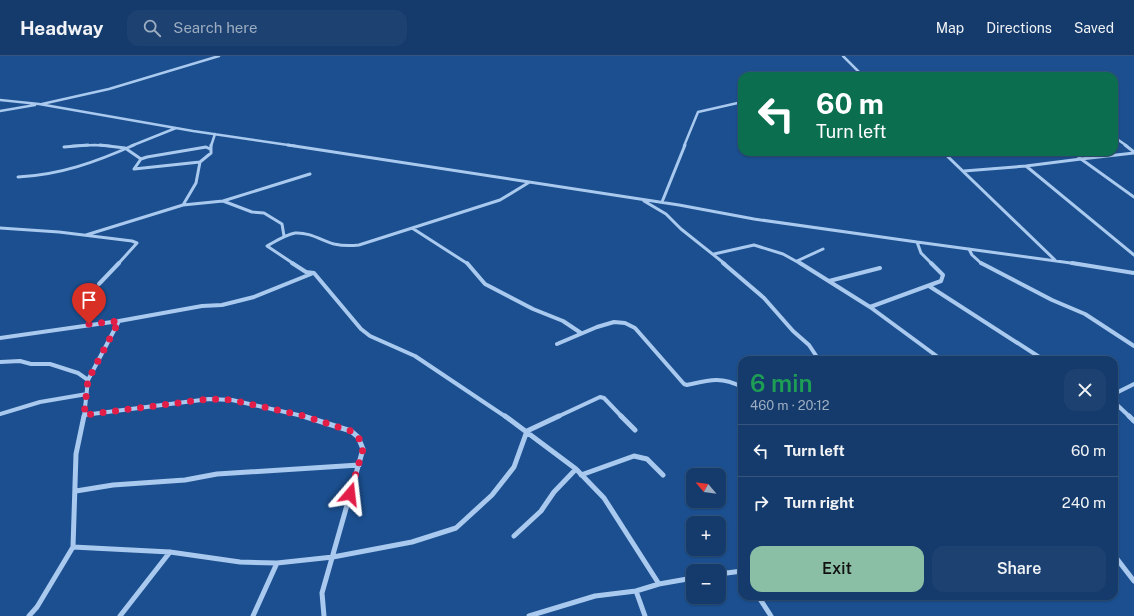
<!DOCTYPE html>
<meta charset="utf-8">
<style>
:root{--surface:#143b6b;--page:#1d4271;--text:#f1f3f6;--muted:#9dadc1;--line:#33557e;--accent:#8abfa5}
body{margin:0;font-family:"Public Sans",sans-serif;background:var(--page);color:var(--text);height:100vh;display:flex;flex-direction:column;font-size:15px;white-space:nowrap}
*{box-sizing:border-box;margin:0}
p{font-size:13px;color:var(--muted)}
.icon{flex:none;width:22px;height:22px;fill:none;stroke:currentColor;stroke-width:2;stroke-linecap:round;stroke-linejoin:round}
.map{position:relative;flex:1;overflow:hidden}
.panel{position:absolute;left:738px;top:300px;width:380px;height:244px;display:flex;flex-direction:column;background:var(--surface);border-radius:12px;box-shadow:0 1px 3px #0004,0 0 0 1px var(--line)}
.panel>*{flex:none}
.top-card{position:absolute;left:738px;top:16px;width:380px;height:84px;border-radius:12px;box-shadow:0 1px 3px #0004,0 0 0 1px var(--line);background:#0b6e4f;color:#fff;overflow:hidden}
.needle{width:26px;rotate:299deg}
.controls{position:absolute;left:686px;top:412px;display:grid;gap:8px}
.controls a{display:grid;place-items:center;width:40px;height:40px;border-radius:8px;background:var(--surface);box-shadow:0 1px 3px #0004,0 0 0 1px var(--line);font-size:20px}
.pin{position:absolute;display:grid;place-items:center;width:34px;height:34px;color:#fff;margin:-41px -17px;border-radius:50% 50% 50% 0;rotate:-45deg;box-shadow:0 0 4px #0007}
.pin .icon{rotate:45deg}
.me{position:absolute;width:44px;margin:-22px;rotate:17deg;stroke-linejoin:round;filter:drop-shadow(0 0 3px #0008)}
.turn{display:flex;align-items:center;gap:14px;height:84px;padding:0 12px;font-size:18px}
.turn .icon{width:52px;height:52px;stroke-width:2.5}
.turn b{display:block;font-size:28px;line-height:34px}
.round{display:grid;place-items:center;flex:none;width:42px;height:42px;border-radius:12px;background:var(--page)}
.headline{display:flex;align-items:center;justify-content:space-between;height:68px;padding:0 12px}
h1{font-size:24px;font-weight:600;line-height:30px;color:#1e9e55}
.primary-button{display:flex;gap:8px;margin-top:auto;padding:8px 12px}
.primary-button a{flex:1;height:46px;border-radius:12px;background:var(--accent);color:#111;font-size:16px;font-weight:600;line-height:46px;text-align:center}
.primary-button a+a{background:var(--page);color:var(--text)}
ul{padding:0;list-style:none}
li{display:flex;align-items:center;gap:12px;height:52px;padding:0 12px;border-top:1px solid var(--line)}
li div{flex:1}
li b{display:block;font-size:15px}
li em{font-style:normal}
header{display:flex;align-items:center;gap:24px;box-sizing:border-box;height:56px;padding:0 20px;background:var(--surface);border-bottom:1px solid var(--line)}
header strong{font-size:19px}
nav{display:flex;gap:22px;margin-inline-start:auto;font-size:14px}
.search{width:280px;height:36px;background:var(--page);display:flex;align-items:center;gap:10px;box-sizing:border-box;padding:0 14px;border-radius:12px;color:var(--muted);font-size:15px}
.map>svg:first-child{display:block}
.lines{fill:none;stroke-linecap:round;stroke-linejoin:round}
.minor-far3{stroke:#a9c9ee;stroke-width:2.5}
.minor-far2{stroke:#a9c9ee;stroke-width:3}
.minor-far1{stroke:#a9c9ee;stroke-width:4}
.minor{stroke:#a9c9ee;stroke-width:5}
.route{stroke:#e11d48;stroke-width:7;stroke-dasharray:0 12.6}
</style>
<header>
<strong>Headway</strong>
<div class="search"><svg class="icon" aria-label="search" viewBox="0 0 24 24"><circle cx="10" cy="10" r="6"/><path d="M15 15l6 6"/></svg>Search here</div>
<nav><a>Map</a><a>Directions</a><a>Saved</a></nav>
</header>
<div class="map">
<svg width="1134" height="560" viewBox="0 0 1134 560">
<rect width="100%" height="100%" fill="#1b4f8f"/>
<g class="lines">
<path class="minor-far3" d="M 843,0 L 863,20
M 0,44 L 39,48 L 193,75 L 295,90
M 42,48 L 109,33 L 219,0
M 0,55 L 35,49
M 1114,81 L 1127,90
M 72,90 L 95,89 L 110,90
M 131,90 L 176,72
M 211,90 L 215,78
M 684,90 L 698,56 L 742,46"/>
<path class="minor-far2" d="M 100,89 L 125,92 L 141,103
M 288,89 L 679,149 L 754,163 L 917,186 L 921,197 L 932,208
M 1125,89 L 1134,96
M 64,91 L 88,89
M 943,96 L 1055,204
M 1074,96 L 1081,103 L 1134,97
M 200,106 L 134,113 L 141,103 L 147,101 L 206,91 L 210,93
M 964,115 L 1026,110
M 18,121 C 60,119 96,106 134,89
M 1134,141 L 1081,103 L 1026,110 L 1134,199
M 223,145 L 252,156 L 264,157 L 282,168 L 284,180
M 644,145 L 666,158 L 681,173 L 725,208
M 662,146 L 685,89
M 183,149 L 196,127 L 200,106 L 211,97 L 211,89
M 0,172 L 59,176 L 132,185 L 137,187 L 118,208
M 412,172 L 468,208
M 86,179 L 183,149 L 223,145 L 310,118
M 917,186 L 1078,208
M 969,193 L 972,199 L 982,208
M 714,198 L 754,189 L 783,198 L 801,208
M 797,205 L 823,193
M 294,208 L 267,190 C 276,185 285,179 295,177 C 309,176 321,184 334,188 C 343,190 350,190 359,189 L 500,144 L 528,127"/>
<path class="minor-far1" d="M 292,207 L 306,216 L 314,217 L 361,273 L 370,280 L 415,300 L 506,361
M 467,207 L 485,228 L 533,253 L 563,265 L 581,277
M 723,207 L 764,242 L 793,275 L 809,289 L 819,304
M 800,207 L 870,251 L 942,304
M 981,207 L 1052,244 L 1085,258 L 1134,290
M 1072,207 L 1134,217
M 829,225 L 880,212
M 99,228 L 119,207
M 929,230 L 1044,304
M 870,251 L 941,225 L 943,219 L 931,207
M 0,282 L 119,265 L 202,250 L 222,249 L 254,241 L 311,218
M 557,288 L 597,271 L 614,266 L 625,267 L 635,272 L 684,328 L 687,329 C 709,324 721,320 742,331
M 0,306 L 20,305 L 31,308 L 50,308 L 78,317 L 88,324
M 1114,338 L 1134,328
M 1114,346 L 1130,361
M 0,358 L 40,346 L 87,338
M 84,359 L 209,343 L 232,344 L 307,361
M 84,361 L 88,324 L 119,265
M 557,361 L 600,341 L 604,342 L 622,361"/>
<path class="minor" d="M 303,360 L 351,375 L 358,381 L 363,393 L 322,537 L 324,560
M 505,360 L 576,413 L 604,442 L 659,528
M 621,360 L 635,374
M 1129,360 L 1134,365
M 581,419 L 634,400 L 647,403 L 663,419
M 76,435 L 113,429 L 185,424 L 217,418 L 359,409
M 514,480 L 541,455 L 554,436 L 576,413
M 73,491 L 170,496 L 240,506 L 277,507 L 333,501 L 412,486 L 456,472 L 492,439 L 514,411 L 527,375 L 559,360
M 1114,499 L 1134,525
M 719,518 L 742,515
M 636,535 L 645,560
M 758,540 L 771,560
M 29,560 L 37,551 L 73,491 L 76,398 L 84,360
M 120,560 L 170,496
M 253,560 L 277,507
M 529,560 L 595,540 L 636,535 L 659,528 L 693,522"/>
</g>
<g class="lines">
<path class="route" d="M 89,268 L 119,265 L 88,324 L 84,359 L 209,343 L 232,344 L 304,360 L 351,375 L 358,380 L 363,393 L 350,438"/>
</g>
</svg>
<div class="controls">
<a><svg class="needle" viewBox="-14 -14 28 28"><path d="M0-13l5 13h-10z" fill="#e53935"/><path d="M0 13l5-13h-10z" fill="#9dadc1"/></svg></a>
<a>+</a>
<a>−</a>
</div>
<div class="pin" style="left:89px;top:268px;background:#d93025"><svg class="icon" aria-label="arrive" viewBox="0 0 24 24"><path d="M6 21V4h12l-3 4 3 4H6"/></svg></div>
<svg class="me" style="left:350px;top:438px" viewBox="-20 -20 40 40"><path d="M0-17L14 15 0 8-14 15z" fill="#e11d48" stroke="#fff" stroke-width="4"/></svg>
<div class="top-card">
<div class="turn"><svg class="icon" aria-label="left" viewBox="0 0 24 24"><path d="M17 20v-9H6M10 6l-5 5 5 5"/></svg><div><b>60 m</b>Turn left</div></div>
</div>
<section class="panel">
<div class="headline"><div><h1>6 min</h1><p>460 m · 20:12</p></div><a class="round"><svg class="icon" aria-label="close" viewBox="0 0 24 24"><path d="M6 6l12 12M18 6L6 18"/></svg></a></div>
<ul>
<li><svg class="icon" aria-label="left" viewBox="0 0 24 24"><path d="M17 20v-9H6M10 6l-5 5 5 5"/></svg><div><b>Turn left</b></div><em>60 m</em></li>
<li><svg class="icon" aria-label="right" viewBox="0 0 24 24"><path d="M7 20v-9h11M14 6l5 5-5 5"/></svg><div><b>Turn right</b></div><em>240 m</em></li>
</ul>
<div class="primary-button"><a>Exit</a><a>Share</a></div>
</section>
</div>
